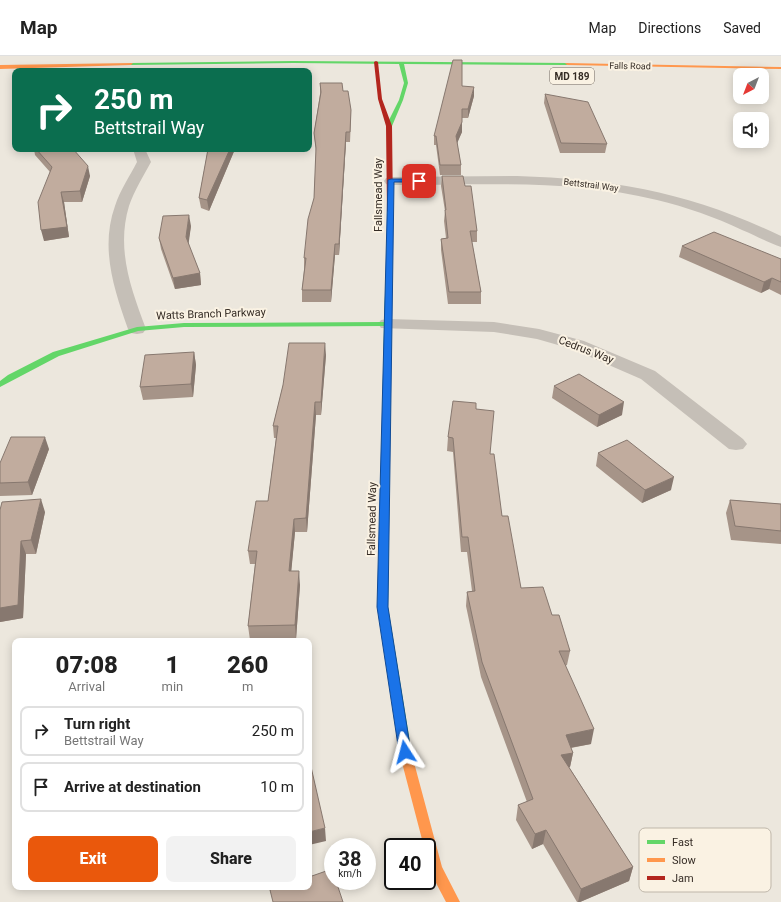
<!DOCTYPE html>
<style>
:root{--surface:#fff;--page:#f2f2f2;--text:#222;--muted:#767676;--line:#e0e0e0;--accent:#ea580c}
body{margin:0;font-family:Roboto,sans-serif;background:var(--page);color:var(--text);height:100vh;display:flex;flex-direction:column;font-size:15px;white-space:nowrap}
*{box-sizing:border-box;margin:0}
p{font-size:13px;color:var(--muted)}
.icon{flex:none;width:22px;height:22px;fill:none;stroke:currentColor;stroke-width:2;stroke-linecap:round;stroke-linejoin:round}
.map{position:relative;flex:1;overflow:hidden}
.side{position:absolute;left:12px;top:582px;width:300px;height:252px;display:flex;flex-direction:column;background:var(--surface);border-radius:8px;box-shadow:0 2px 10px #0003}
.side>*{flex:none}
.top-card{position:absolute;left:12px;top:12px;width:300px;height:84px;border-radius:8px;box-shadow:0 2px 10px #0003;background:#0b6e4f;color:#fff;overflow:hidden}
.needle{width:26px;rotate:222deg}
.fabs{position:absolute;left:733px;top:12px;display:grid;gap:8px}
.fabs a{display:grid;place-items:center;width:36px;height:36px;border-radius:8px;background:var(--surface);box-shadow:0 2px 10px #0003;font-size:20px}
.speed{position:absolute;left:324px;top:782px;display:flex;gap:8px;font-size:20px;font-weight:700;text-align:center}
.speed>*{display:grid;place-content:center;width:52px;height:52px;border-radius:50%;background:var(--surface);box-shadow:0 2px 10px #0003;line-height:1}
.speed small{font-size:10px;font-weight:400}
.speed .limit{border:2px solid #111;border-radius:6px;background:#fff;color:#111}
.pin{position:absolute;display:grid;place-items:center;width:34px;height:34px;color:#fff;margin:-17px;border-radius:8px;box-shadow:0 2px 6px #0006}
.me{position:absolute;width:44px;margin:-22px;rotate:351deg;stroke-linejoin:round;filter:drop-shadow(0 0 3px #0008)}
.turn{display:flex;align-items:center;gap:14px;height:84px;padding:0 16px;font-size:18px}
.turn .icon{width:52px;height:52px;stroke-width:2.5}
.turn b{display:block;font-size:28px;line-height:34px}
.eta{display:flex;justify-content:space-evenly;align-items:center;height:68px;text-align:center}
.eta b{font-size:24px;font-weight:800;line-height:28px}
.cta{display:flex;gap:8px;margin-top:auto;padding:8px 16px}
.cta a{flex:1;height:46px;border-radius:8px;background:var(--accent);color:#fff;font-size:16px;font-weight:800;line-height:46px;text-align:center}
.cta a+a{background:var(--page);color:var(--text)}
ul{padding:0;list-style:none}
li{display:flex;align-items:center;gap:12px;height:50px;margin:0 8px 6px;padding:0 8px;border:2px solid var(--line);border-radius:8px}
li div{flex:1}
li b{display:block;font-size:15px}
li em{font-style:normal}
header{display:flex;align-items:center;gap:24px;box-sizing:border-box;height:56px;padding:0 20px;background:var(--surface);border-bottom:1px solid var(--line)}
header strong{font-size:19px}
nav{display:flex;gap:22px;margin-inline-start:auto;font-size:14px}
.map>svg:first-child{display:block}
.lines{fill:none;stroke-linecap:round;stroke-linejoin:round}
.street{fill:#c5bfb7;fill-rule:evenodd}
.fast{fill:#63d668;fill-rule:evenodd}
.slow{fill:#ff974d;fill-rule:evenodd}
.jam{fill:#b3261e;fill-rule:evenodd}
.wall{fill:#a69488}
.shaded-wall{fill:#87786f}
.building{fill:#c1ac9e;stroke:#87786f}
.route{fill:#1a73e8;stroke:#114b97}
.labels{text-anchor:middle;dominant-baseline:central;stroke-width:4;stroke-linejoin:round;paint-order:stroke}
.far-street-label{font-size:9px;fill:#352c25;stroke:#faf2e3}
.shield{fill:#faf2e3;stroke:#70675e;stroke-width:1}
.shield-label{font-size:10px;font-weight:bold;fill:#352c25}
.street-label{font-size:11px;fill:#352c25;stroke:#faf2e3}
.key{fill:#faf2e3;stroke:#bfb7aa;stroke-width:1}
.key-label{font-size:11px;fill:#352c25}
</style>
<header>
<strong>Map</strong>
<nav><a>Map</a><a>Directions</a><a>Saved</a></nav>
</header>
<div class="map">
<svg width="781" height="846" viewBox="0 0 781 846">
<rect width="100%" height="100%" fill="#ece7dd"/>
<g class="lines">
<path class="street" d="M 133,93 L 145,93 L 151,106 C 143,121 134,135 129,150 C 116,193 131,233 146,273 L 143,277 L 137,278 L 131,277 L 128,273 C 114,233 100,192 115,150 C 120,134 130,120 137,106 Z
M 517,120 C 616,123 691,137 781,180 L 781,191 C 768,187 755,179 742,174 C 715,161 686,151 657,144 C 570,123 479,129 391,129 L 386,128 L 384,125 L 386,122 L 391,121 Z
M 387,263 L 494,266 L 539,273 L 584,285 L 655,315 L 743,383 L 747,388 L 743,393 L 736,394 L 729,393 L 641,323 L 572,293 L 537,283 L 494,276 L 381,272 L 378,268 L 381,264 Z"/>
<path class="fast" d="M 293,5 L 567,7 L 569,8 L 567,9 L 404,8 L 408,27 L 403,44 L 392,70 L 389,72 L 386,70 L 399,44 L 404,27 L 399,8 L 293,7 L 131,9 L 129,8 L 131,7 Z
M 388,154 L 393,155 L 388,551 L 412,699 L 410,703 L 406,704 L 402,703 L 400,699 L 378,551 L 384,270 L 184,271 L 138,275 L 59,300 L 0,331 L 0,325 L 8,319 L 53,296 L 137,271 L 184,267 L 384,266 Z"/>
<path class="slow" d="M 133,7 L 131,9 L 0,13 L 0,9 Z
M 565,7 L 781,11 L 781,13 L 567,9 Z
M 406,694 L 410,695 L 412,699 L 442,811 L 460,846 L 446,846 C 436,826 427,814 427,791 L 424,791 L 400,699 L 402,695 Z"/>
<path class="jam" d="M 376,5 L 378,6 L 382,43 L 392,70 L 393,155 L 390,157 L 387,155 L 386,70 L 378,43 L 374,6 Z"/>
</g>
<path class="wall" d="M 320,27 L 343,35 L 351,54 L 351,63 L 350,86 L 346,86 L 339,199 L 335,199 L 331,246 L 302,246 L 302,234 L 304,214 L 304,202 L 314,142 L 316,96 L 314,77 L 320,38 Z
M 462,30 L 474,40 L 468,62 L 462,62 L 462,76 L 457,86 L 461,109 L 461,119 L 440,119 L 436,89 L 434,89 L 434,80 Z
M 545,38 L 607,88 L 605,97 L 560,97 L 544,47 Z
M 34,93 L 73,93 L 90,120 L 82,146 L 64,146 L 69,181 L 44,185 L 50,116 L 35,99 Z
M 208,93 L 235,93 L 209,155 L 201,152 L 199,142 Z
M 442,120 L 465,130 L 477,175 L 477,186 L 472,186 L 481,236 L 481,248 L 448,248 L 441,194 L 441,183 L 446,182 L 444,165 L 445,155 L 441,130 Z
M 191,170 L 188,187 L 200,217 L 201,229 L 175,233 L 161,193 L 159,182 Z
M 682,190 L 781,203 L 781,239 L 769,233 L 761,237 L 679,201 Z
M 194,296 L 196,309 L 193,341 L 143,344 L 140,331 Z
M 326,299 L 321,359 L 316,359 L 307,476 L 295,476 L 291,515 L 300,529 L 296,583 L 250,584 L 248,570 L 255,508 L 250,508 L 248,495 L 268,445 L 276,382 L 274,382 L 273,370 L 283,329 Z
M 554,330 L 622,359 L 597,371 L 552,342 Z
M 476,353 L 490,398 L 502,460 L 521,532 L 552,559 L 570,595 L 567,609 L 565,610 L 591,688 L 571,692 L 573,697 L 570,711 L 569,711 L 633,811 L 629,825 L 580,846 L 577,846 L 543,788 L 532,793 L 516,764 L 518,749 L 527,746 L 481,621 L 466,550 L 467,536 L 472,535 L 467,496 L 461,496 L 453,396 L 447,395 L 448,381 Z
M 49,393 L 32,439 L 0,440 L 0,407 Z
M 598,397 L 671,434 L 642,447 L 596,410 Z
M 730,444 L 781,448 L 781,488 L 731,484 L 726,457 Z
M 0,454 L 45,456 L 36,498 L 26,498 L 23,562 L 0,566 Z"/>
<path class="shaded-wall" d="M 474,31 L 474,40 L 468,62 L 468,53 Z
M 462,66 L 462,76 L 456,90 L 456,80 Z
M 346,76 L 346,86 L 339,199 L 339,188 Z
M 230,93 L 235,93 L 209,155 L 207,144 Z
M 88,110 L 90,120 L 82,146 L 80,135 Z
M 61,136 L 64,146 L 69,181 L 44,185 L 41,174 Z
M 189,159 L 191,170 L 188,192 L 186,181 Z
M 335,188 L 335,199 L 331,246 L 331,234 Z
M 200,217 L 201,229 L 175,233 L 173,222 Z
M 772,222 L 769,233 L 761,237 L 764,226 Z
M 325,287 L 326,299 L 321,359 L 321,346 Z
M 194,296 L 196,309 L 193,341 L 191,328 Z
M 315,346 L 316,359 L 307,476 L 306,462 Z
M 624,346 L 622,359 L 597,371 L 599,359 Z
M 45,381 L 49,393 L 32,439 L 28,426 Z
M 674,421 L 671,434 L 642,447 L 645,434 Z
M 41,443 L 45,456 L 36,498 L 31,484 Z
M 294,463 L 295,476 L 290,529 L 289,515 Z
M 21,485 L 26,498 L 23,562 L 0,566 L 0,552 Z
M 299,515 L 300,529 L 296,583 L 295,569 Z
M 594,673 L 591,688 L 563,693 L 566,679 Z
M 573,697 L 570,711 L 558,713 L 561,699 Z
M 325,772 L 326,785 L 309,789 L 309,776 Z
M 546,774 L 543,788 L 532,793 L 535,778 Z
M 633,811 L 629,825 L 580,846 L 578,846 L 581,833 Z"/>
<path class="building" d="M 453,4 L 462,4 L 462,30 L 474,31 L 468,53 L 462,53 L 462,66 L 456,80 L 461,109 L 440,109 L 436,80 L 434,80 Z
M 320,27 L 342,27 L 343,35 L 348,35 L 351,54 L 350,76 L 346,76 L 339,188 L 335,188 L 331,234 L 302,234 L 306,202 L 304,202 L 308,163 L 314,142 L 316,92 L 314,77 L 321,36 Z
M 545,38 L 588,46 L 607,88 L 561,87 Z
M 36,93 L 73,93 L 88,110 L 80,135 L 61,136 L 67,171 L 41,174 L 38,146 L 52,111 Z
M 208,93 L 230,93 L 207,144 L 199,142 Z
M 442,120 L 463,120 L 465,130 L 471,130 L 477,175 L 470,175 L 481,236 L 449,236 L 441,183 L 448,182 L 445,154 L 446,154 Z
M 189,159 L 186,181 L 200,217 L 173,222 L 159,182 L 163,160 Z
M 714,176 L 781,203 L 781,226 L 772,222 L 764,226 L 682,190 Z
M 289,287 L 325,287 L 321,346 L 315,346 L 306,462 L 294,463 L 289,515 L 299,515 L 295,569 L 248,570 L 257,495 L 248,495 L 256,445 L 268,445 L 278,370 L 273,370 L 283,329 Z
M 194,296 L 191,328 L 140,331 L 145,299 Z
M 579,318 L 624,346 L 599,359 L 554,330 Z
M 453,345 L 476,347 L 476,353 L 494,355 L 490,398 L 494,398 L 502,460 L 508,460 L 521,532 L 543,531 L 552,559 L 559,559 L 570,595 L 559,595 L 594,673 L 566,679 L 573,697 L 561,699 L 633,811 L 581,833 L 546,774 L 535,778 L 518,749 L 533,743 L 482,606 L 467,536 L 475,535 L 468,481 L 462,481 L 453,382 L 448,381 Z
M 11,381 L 45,381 L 28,426 L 0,427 L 0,407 Z
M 627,384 L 674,421 L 645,434 L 598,397 Z
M 41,443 L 31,484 L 21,485 L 18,549 L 0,552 L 0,454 L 2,446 Z
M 730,444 L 781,448 L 781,475 L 735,470 Z
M 309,702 L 325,772 L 309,776 Z
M 332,813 L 333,815 L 333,825 L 336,825 L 343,846 L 273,846 L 270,834 L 279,831 L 309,831 L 309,821 Z"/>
<path class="route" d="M 391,123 L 419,123 L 422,125 L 419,126 L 394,126 L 388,551 L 411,696 L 409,699 L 405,701 L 401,699 L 399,696 L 377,551 L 388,124 Z"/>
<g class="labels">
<g class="far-street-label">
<text transform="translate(630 10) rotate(1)">Falls Road</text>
<text transform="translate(591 129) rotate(7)">Bettstrail Way</text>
</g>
<rect class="shield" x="550" y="12" width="44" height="16" rx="3"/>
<g class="shield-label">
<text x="572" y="20">MD 189</text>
</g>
<g class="street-label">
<text transform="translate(378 139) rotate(-90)">Fallsmead Way</text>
<text transform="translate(211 258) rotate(-2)">Watts Branch Parkway</text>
<text transform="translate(586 294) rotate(21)">Cedrus Way</text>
<text transform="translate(372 463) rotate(-89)">Fallsmead Way</text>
</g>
</g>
<rect x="639" y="772" width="132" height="64" rx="6" class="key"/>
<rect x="647" y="784" width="18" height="4" fill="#63d668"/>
<rect x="647" y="802" width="18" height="4" fill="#ff974d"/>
<rect x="647" y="820" width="18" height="4" fill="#b3261e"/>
<g class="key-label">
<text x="672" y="790">Fast</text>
<text x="672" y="808">Slow</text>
<text x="672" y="826">Jam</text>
</g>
</svg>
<div class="fabs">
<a><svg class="needle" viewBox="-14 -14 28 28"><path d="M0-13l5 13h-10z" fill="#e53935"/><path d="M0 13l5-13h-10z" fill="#767676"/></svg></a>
<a><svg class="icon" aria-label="sound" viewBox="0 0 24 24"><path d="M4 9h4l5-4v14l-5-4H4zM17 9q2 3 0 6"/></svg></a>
</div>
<div class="speed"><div>38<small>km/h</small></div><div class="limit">40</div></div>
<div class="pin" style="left:419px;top:125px;background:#d93025"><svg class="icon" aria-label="arrive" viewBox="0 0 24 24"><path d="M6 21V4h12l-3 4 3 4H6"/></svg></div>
<svg class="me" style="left:405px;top:696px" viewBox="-20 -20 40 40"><path d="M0-17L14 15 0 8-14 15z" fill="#1a73e8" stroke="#fff" stroke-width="4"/></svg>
<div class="top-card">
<div class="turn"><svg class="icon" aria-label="right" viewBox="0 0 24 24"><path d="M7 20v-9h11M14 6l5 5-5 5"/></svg><div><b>250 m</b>Bettstrail Way</div></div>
</div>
<section class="side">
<div class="eta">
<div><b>07:08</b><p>Arrival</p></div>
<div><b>1</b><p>min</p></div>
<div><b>260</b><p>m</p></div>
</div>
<ul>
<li><svg class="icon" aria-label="right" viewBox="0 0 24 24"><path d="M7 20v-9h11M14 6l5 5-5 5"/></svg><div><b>Turn right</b><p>Bettstrail Way</p></div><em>250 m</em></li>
<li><svg class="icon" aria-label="arrive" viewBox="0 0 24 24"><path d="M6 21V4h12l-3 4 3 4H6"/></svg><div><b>Arrive at destination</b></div><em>10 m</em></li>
</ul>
<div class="cta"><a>Exit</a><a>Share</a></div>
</section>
</div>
